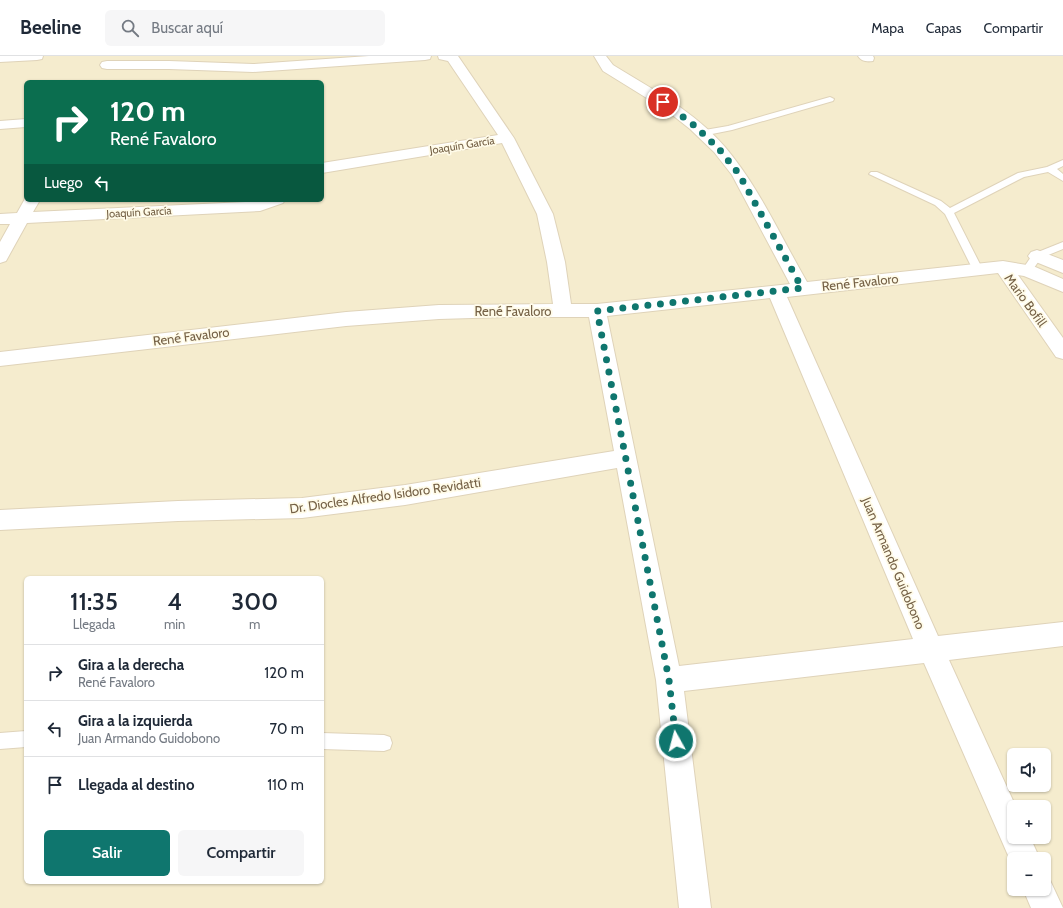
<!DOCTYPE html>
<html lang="es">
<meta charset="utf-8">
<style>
:root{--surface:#fff;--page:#f6f6f7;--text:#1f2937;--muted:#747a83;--line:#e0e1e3;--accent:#0f766e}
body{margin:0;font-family:Cabin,sans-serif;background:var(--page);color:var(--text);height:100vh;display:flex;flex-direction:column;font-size:15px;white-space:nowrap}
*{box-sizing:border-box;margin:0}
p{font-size:13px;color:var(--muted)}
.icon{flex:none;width:22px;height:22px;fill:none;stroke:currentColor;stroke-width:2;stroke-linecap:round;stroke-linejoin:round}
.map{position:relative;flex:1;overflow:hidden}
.side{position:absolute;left:24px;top:520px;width:300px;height:308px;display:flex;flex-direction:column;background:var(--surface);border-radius:6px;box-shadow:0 1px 3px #0004}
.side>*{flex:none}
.banner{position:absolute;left:24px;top:24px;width:300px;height:122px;border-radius:6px;box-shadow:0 1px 3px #0004;background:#0b6e4f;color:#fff;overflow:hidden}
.tools{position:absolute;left:1007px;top:692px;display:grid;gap:8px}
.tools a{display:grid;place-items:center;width:44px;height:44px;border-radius:6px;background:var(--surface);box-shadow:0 1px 3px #0004;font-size:20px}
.pin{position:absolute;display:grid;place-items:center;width:34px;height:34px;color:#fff;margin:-17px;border:2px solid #fff;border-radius:50%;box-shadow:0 1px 4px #0007}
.me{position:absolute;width:44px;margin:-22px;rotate:353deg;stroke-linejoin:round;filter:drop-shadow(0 0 3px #0008)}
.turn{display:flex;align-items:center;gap:14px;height:84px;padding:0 20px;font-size:18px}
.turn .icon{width:52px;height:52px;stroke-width:2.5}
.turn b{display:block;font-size:28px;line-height:34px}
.then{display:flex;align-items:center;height:38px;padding:0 20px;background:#0003;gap:8px;font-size:15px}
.eta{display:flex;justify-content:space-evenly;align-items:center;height:68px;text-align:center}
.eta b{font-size:24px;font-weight:600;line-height:28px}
.action{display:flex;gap:8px;margin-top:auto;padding:8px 20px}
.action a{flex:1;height:46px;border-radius:6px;background:var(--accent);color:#fff;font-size:16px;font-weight:600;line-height:46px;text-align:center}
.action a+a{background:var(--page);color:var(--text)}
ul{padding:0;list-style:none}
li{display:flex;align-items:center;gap:12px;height:56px;padding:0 20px;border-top:1px solid var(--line)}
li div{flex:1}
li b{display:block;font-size:15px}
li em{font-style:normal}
header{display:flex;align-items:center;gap:24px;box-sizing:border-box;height:56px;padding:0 20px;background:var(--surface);border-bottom:1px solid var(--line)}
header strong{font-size:19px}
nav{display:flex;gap:22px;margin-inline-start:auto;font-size:14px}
.search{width:280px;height:36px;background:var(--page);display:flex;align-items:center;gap:10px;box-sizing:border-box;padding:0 14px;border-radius:6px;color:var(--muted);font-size:15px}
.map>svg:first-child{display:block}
.residential{fill:#f5ecce;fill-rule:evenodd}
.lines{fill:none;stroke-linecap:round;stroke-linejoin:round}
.service-casing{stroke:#dfd3b9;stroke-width:2}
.minor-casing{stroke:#dfd3b9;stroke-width:2}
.service{fill:#fff;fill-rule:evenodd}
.minor{fill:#fff;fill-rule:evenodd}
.route{stroke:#0f766e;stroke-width:7;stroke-dasharray:0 12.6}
.labels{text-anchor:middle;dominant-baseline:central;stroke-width:3.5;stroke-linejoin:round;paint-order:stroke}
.far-street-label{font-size:11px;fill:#756146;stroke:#fffbe8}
.street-label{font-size:13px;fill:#756146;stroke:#fffbe8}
</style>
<header>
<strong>Beeline</strong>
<div class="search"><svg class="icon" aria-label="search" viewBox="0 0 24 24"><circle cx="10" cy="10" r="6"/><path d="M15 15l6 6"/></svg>Buscar aquí</div>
<nav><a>Mapa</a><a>Capas</a><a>Compartir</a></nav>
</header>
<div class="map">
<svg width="1063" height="852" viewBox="0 0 1063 852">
<rect width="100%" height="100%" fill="#fdf8e0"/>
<path class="residential" d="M 0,0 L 1063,0 L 1063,852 L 0,852 ZM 26,26 L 322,26 L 322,144 L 26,144 ZM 26,522 L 322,522 L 322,826 L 26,826 ZM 1014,699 L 1044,699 L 1044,729 L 1014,729 ZM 1014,751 L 1044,751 L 1044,781 L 1014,781 ZM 1014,803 L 1044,803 L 1044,833 L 1014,833 Z"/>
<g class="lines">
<g class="service-casing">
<path id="service" d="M 830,41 L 834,43 L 833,45 L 732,74 L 702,80 L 698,77 L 699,75 L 728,70 Z
M 1063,104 L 1063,110 L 1057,113 L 1063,118 L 1063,125 L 1048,116 L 1024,121 L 954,157 L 983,214 L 978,217 L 973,214 L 945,158 L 935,149 L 869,118 L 871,116 L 877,116 L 941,145 L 950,152 L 1018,117 L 1047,111 Z
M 1063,186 L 1063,193 L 1041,202 L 1031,216 L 1023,216 L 1022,214 L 1033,198 Z
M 26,675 L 26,691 L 0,693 L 0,677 Z
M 322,677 L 384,679 L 390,681 L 392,687 L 390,693 L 384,695 L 322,693 Z"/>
</g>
<g class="minor-casing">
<path id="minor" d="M 0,0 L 43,0 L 42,3 L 37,4 L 0,6 Z
M 369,0 L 431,0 L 430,3 L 425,4 L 253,16 L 169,13 L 107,13 L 102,12 L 100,9 L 102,6 L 107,5 L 169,5 L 253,8 Z
M 438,0 L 458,0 L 514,82 L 553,158 L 565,206 L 571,248 L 597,248 L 790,228 L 732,119 L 714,96 L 690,73 L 666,54 L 603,15 L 594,0 L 606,0 L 613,9 C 652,33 695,56 725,91 C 759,131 781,181 807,226 L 1003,205 L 1033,210 L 1063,223 L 1063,236 L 1024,220 L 1018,219 L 1063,282 L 1063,303 L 1056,301 L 998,217 L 787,241 L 938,580 L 1063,566 L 1063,590 L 949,604 L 1016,751 L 1014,751 L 1014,781 L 1030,781 L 1040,803 L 1014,803 L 1014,813 L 924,607 L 684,635 L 711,852 L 679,852 L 656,624 L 617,412 L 405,449 L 302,462 L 178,465 L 0,474 L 0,454 L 178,445 L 302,442 L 405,429 L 614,395 L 589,261 L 506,261 L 439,263 L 346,270 L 0,310 L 0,296 L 346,256 L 439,249 L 553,248 L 547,206 L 537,158 L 502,87 L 322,117 L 322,107 L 498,79 L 448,5 L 439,3 ZM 770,242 L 913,583 L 679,610 L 607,260 Z
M 858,0 L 873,0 L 874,2 L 873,5 C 867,6 861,5 858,0 Z
M 26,63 L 26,71 L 0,73 L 0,65 Z
M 26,141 L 26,144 L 40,144 L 33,156 L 285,144 L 283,147 L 260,155 L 27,167 L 6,205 L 0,207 L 0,186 L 10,168 L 0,168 L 0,158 L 17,157 Z
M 1037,194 L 1063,204 L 1063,217 L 1031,204 L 1028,200 L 1031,196 Z
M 1044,820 L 1049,822 L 1063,852 L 1031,852 L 1023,833 L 1044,833 Z"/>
</g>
<use href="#service" class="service"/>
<use href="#minor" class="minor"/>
</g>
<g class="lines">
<path class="route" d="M 663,46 L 695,70 L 719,93 L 739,118 L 802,232 L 597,255 L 669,624 L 676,685"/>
</g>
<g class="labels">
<g class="far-street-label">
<text transform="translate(462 89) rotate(-9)">Joaquín García</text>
<text transform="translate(139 156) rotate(-3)">Joaquín García</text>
</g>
<g class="street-label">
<text transform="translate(860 226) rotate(-6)">René Favaloro</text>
<text transform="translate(1026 244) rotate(54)">Mario Bofill</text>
<text x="513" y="255">René Favaloro</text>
<text transform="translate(191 280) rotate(-7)">René Favaloro</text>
<text transform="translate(385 439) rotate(-8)">Dr. Diocles Alfredo Isidoro Revidatti</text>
<text transform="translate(894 507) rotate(67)">Juan Armando Guidobono</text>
</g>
</g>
</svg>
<div class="tools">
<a><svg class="icon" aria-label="sound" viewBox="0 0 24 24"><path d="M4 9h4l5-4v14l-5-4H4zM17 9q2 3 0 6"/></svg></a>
<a>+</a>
<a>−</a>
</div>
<div class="pin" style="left:663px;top:46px;background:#d93025"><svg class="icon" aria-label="arrive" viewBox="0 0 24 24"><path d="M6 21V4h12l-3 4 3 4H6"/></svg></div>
<svg class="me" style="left:676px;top:685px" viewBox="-20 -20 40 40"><circle r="17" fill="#0f766e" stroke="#fff" stroke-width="3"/><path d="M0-11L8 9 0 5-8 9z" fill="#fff"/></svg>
<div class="banner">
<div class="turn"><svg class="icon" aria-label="right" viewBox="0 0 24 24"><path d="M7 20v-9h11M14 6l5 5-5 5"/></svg><div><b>120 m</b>René Favaloro</div></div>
<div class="then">Luego<svg class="icon" aria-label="left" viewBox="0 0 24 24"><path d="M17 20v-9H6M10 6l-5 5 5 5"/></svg></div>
</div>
<section class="side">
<div class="eta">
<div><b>11:35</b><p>Llegada</p></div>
<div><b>4</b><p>min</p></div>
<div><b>300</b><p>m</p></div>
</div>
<ul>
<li><svg class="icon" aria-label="right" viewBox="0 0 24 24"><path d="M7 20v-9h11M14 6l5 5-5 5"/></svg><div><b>Gira a la derecha</b><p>René Favaloro</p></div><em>120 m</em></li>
<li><svg class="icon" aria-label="left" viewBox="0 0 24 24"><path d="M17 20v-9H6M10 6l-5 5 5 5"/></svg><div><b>Gira a la izquierda</b><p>Juan Armando Guidobono</p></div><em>70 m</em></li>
<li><svg class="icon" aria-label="arrive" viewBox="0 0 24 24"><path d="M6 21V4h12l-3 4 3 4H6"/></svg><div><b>Llegada al destino</b></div><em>110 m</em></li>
</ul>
<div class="action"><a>Salir</a><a>Compartir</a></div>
</section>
</div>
